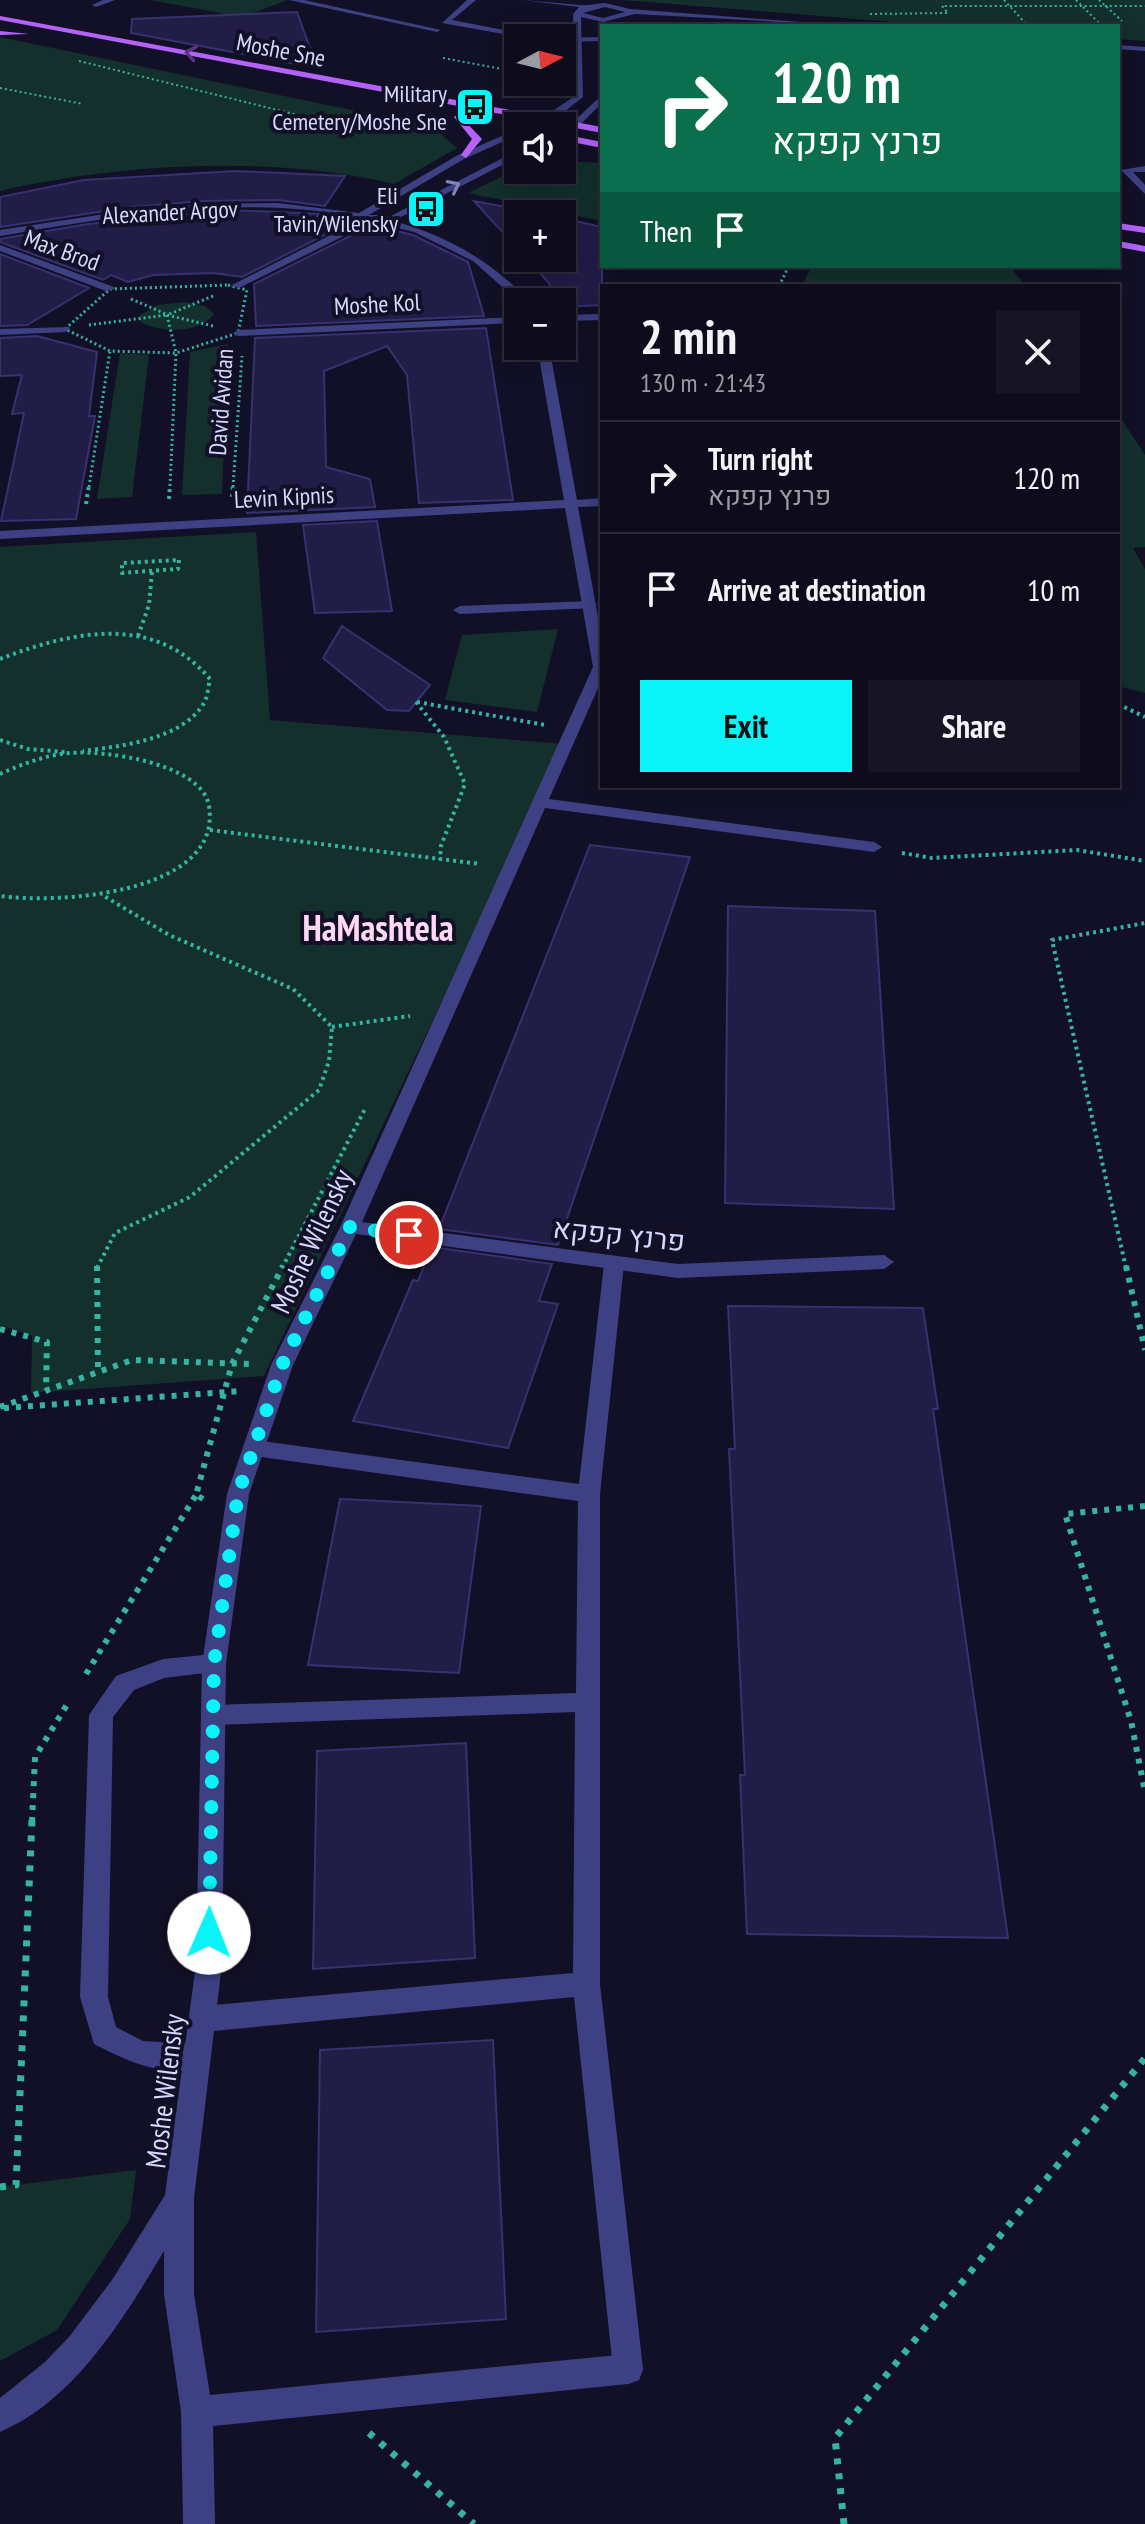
<!DOCTYPE html>
<meta charset="utf-8">
<style>
:root{--surface:#0e0c1c;--page:#171525;--text:#f1f3f6;--muted:#9b9ba3;--line:#2e2c3b;--accent:#0af3f6}
body{margin:0;font-family:"PT Sans Narrow",Heebo,sans-serif;background:var(--page);color:var(--text);height:100vh;display:flex;flex-direction:column;font-size:30px;white-space:nowrap}
*{box-sizing:border-box;margin:0}
p{font-size:26px;color:var(--muted)}
.icon{flex:none;width:44px;height:44px;fill:none;stroke:currentColor;stroke-width:2;stroke-linecap:round;stroke-linejoin:round}
.map{position:relative;flex:1;overflow:hidden}
.details{position:absolute;left:600px;top:284px;width:520px;height:504px;display:flex;flex-direction:column;background:var(--surface);border-radius:0px;box-shadow:0 4px 20px #0003,0 0 0 2px var(--line)}
.details>*{flex:none}
.banner{position:absolute;left:600px;top:24px;width:520px;height:244px;border-radius:0px;box-shadow:0 4px 20px #0003,0 0 0 2px var(--line);background:#0b6e4f;color:#fff;overflow:hidden}
.needle{width:52px;rotate:83deg}
.tools{position:absolute;left:504px;top:24px;display:grid;gap:16px}
.tools a{display:grid;place-items:center;width:72px;height:72px;border-radius:0px;background:var(--surface);box-shadow:0 4px 20px #0003,0 0 0 2px var(--line);font-size:40px}
.pin{position:absolute;display:grid;place-items:center;width:68px;height:68px;color:#fff;margin:-34px;border:4px solid #fff;border-radius:50%;box-shadow:0 2px 8px #0007}
.me{position:absolute;width:88px;margin:-44px;rotate:1deg;stroke-linejoin:round;filter:drop-shadow(0 0 6px #0008)}
.turn{display:flex;align-items:center;gap:28px;height:168px;padding:0 40px;font-size:36px}
.turn .icon{width:104px;height:104px;stroke-width:2.5}
.turn b{display:block;font-size:56px;line-height:68px}
.then{display:flex;align-items:center;height:76px;padding:0 40px;background:#0003;gap:16px;font-size:30px}
.round{display:grid;place-items:center;flex:none;width:84px;height:84px;border-radius:0px;background:var(--page)}
.head{display:flex;align-items:center;justify-content:space-between;height:136px;padding:0 40px}
h1{font-size:48px;font-weight:700;line-height:60px}
.action{display:flex;gap:16px;margin-top:auto;padding:16px 40px}
.action a{flex:1;height:92px;border-radius:0px;background:var(--accent);color:#111;font-size:32px;font-weight:700;line-height:92px;text-align:center}
.action a+a{background:var(--page);color:var(--text)}
ul{padding:0;list-style:none}
li{display:flex;align-items:center;gap:24px;height:112px;padding:0 40px;border-top:2px solid var(--line)}
li div{flex:1}
li b{display:block;font-size:30px}
li em{font-style:normal}
.map>svg:first-child{display:block}
.green{fill:#13302c}
.building{fill:#221d46;stroke:#373071;stroke-width:2}
.lines{fill:none;stroke-linecap:round;stroke-linejoin:round}
.path-far4{stroke:#34b4a1;stroke-width:2;stroke-dasharray:2 3;stroke-linecap:butt}
.path-far3{stroke:#34b4a1;stroke-width:3;stroke-dasharray:2 3;stroke-linecap:butt}
.path-far2{stroke:#34b4a1;stroke-width:4;stroke-dasharray:3 4;stroke-linecap:butt}
.path-far1{stroke:#34b4a1;stroke-width:6;stroke-dasharray:5 7;stroke-linecap:butt}
.path{stroke:#34b4a1;stroke-width:7;stroke-dasharray:6 9;stroke-linecap:butt}
.service{fill:#3d4083;fill-rule:evenodd}
.pedestrian{fill:#3d4083;fill-rule:evenodd}
.minor{fill:#3d4083;fill-rule:evenodd}
.primary{fill:#b462f9;fill-rule:evenodd}
.oneway{stroke:#5b3585}
.oneway2{stroke:#8384ba}
.route{stroke:#0af3f6;stroke-width:14;stroke-dasharray:0 25.2}
.labels{text-anchor:middle;dominant-baseline:central;stroke-width:8;stroke-linejoin:round;paint-order:stroke}
.far-street-label{font-size:24px;fill:#d8d7fd;stroke:#121026}
.far-poi-label{font-size:24px;fill:#d8d7fd;stroke:#121026;text-anchor:end}
.street-label{font-size:28px;fill:#d8d7fd;stroke:#121026}
.district-label{font-size:36px;font-weight:bold;fill:#fed9f3;stroke:#121026}
</style>
<div class="map">
<svg width="1145" height="2524" viewBox="0 0 1145 2524">
<rect width="100%" height="100%" fill="#121026"/>
<path class="green" d="M 150,0 L 288,0 L 242,17 Z
M 623,0 L 1145,0 L 1145,41 L 1118,39 L 1118,26 L 942,26 Z
M 0,37 L 433,127 L 457,148 L 394,184 C 271,155 122,163 0,191 Z
M 562,161 L 602,163 L 602,221 L 468,193 L 518,169 L 562,170 Z
M 812,266 L 1009,266 L 1026,286 L 802,286 Z
M 185,302 L 205,306 L 214,314 C 200,334 160,333 141,322 L 139,316 L 157,305 Z
M 228,344 L 222,494 L 182,495 L 190,352 Z
M 120,353 L 149,355 L 132,497 L 97,499 Z
M 1118,414 L 1145,455 L 1145,547 L 1133,548 L 1145,569 L 1145,693 L 1118,686 Z
M 256,532 L 270,720 L 564,744 L 264,1376 L 31,1393 L 32,1336 L 0,1325 L 0,547 Z
M 558,629 L 537,712 L 445,700 L 462,635 Z
M 136,2170 L 130,2219 L 57,2330 L 0,2361 L 0,2187 Z"/>
<path class="building" d="M 297,12 L 317,68 L 131,33 L 132,19 Z
M 235,171 L 345,176 L 325,206 L 278,200 L 204,201 L 131,207 L 0,227 L 0,197 L 84,180 Z
M 474,201 L 542,214 L 518,214 L 518,249 Z
M 229,210 L 319,214 L 314,221 L 348,223 L 242,277 L 213,273 L 153,275 L 128,282 L 111,275 L 103,280 L 0,242 L 0,239 L 88,224 Z
M 562,218 L 602,227 L 602,305 L 562,307 L 549,283 L 526,258 L 562,258 Z
M 372,225 L 413,235 L 468,262 L 484,316 L 256,326 L 254,284 Z
M 0,254 L 89,288 L 27,325 L 0,326 Z
M 486,328 L 513,500 L 419,503 L 407,375 L 387,346 L 324,371 L 326,467 L 370,479 L 375,507 L 247,513 L 255,338 Z
M 37,336 L 97,352 L 89,416 L 95,416 L 76,519 L 1,521 L 24,413 L 12,414 L 22,375 L 0,376 L 0,338 Z
M 377,521 L 392,611 L 315,613 L 303,525 Z
M 342,626 L 430,685 L 409,711 L 387,710 L 323,658 Z
M 590,845 L 690,857 L 558,1245 L 439,1229 Z
M 728,906 L 875,911 L 894,1209 L 725,1203 Z
M 432,1247 L 552,1264 L 539,1301 L 558,1304 L 508,1448 L 353,1421 L 413,1280 L 418,1281 Z
M 728,1306 L 923,1308 L 938,1409 L 933,1409 L 1008,1938 L 747,1934 L 740,1775 L 745,1775 L 729,1449 L 735,1449 Z
M 340,1499 L 481,1506 L 459,1673 L 308,1665 Z
M 466,1743 L 475,1958 L 313,1969 L 317,1751 Z
M 493,2040 L 506,2319 L 316,2332 L 320,2050 Z"/>
<g class="lines">
<path class="path-far4" d="M 1004,0 L 1028,26
M 1076,0 L 1102,26
M 1099,0 L 1122,21
M 870,14 L 948,13 L 942,6 L 1145,6
M 443,58 L 518,72
M 79,61 L 302,116 L 438,131
M 0,88 L 83,104
M 530,179 L 574,166"/>
<path class="path-far3" d="M 228,285 L 247,290 L 238,333 L 176,353 L 110,351 L 65,329 L 110,289 Z
M 779,286 L 789,266
M 213,296 L 167,315 L 213,326
M 131,299 L 166,314
M 167,315 L 176,353 L 170,487
M 89,325 L 167,315
M 89,487 L 110,351
M 233,487 L 242,356"/>
<path class="path-far2" d="M 232,497 L 233,485
M 169,499 L 170,485
M 86,504 L 89,485
M 179,560 L 178,569 L 122,573 L 122,563 Z
M 138,636 L 149,605 L 152,571
M 0,659 C 72,631 154,613 210,679 C 208,687 208,696 204,703 C 182,740 121,746 83,751
M 416,702 L 444,737 L 465,784 L 441,846 L 440,860
M 417,702 L 545,725
M 1118,704 L 1145,717
M 0,740 L 28,749 L 65,752
M 0,774 C 22,764 46,755 70,753 C 104,750 202,763 209,806 C 223,895 55,904 0,896
M 210,830 L 480,864
M 902,853 L 932,858 L 1077,850 L 1145,861
M 332,1027 L 410,1016
M 97,1268 L 115,1233 L 190,1197 L 319,1090 L 329,1061 L 332,1027 L 293,989 L 169,935 L 104,896
M 282,1268 L 366,1107
M 1126,1268 L 1052,940 L 1145,923"/>
<path class="path-far1" d="M 97,1266 L 98,1372
M 1126,1266 L 1145,1350
M 0,1329 L 47,1342 L 46,1390
M 0,1407 L 132,1360 L 249,1364
M 4,1408 L 241,1391
M 203,1499 L 196,1495 L 232,1364 L 283,1266
M 1145,1506 L 1065,1514 L 1131,1721 L 1145,1792
M 86,1674 L 196,1495
M 32,1822 L 35,1757 L 68,1703"/>
<path class="path" d="M 0,2187 L 16,2185 L 32,1820
M 369,2433 L 474,2524
M 844,2524 L 835,2438 L 1145,2058"/>
<path class="service" d="M 103,0 L 115,0 L 96,7 L 92,5 Z
M 467,0 L 476,0 L 452,20 L 544,38 L 526,38 L 442,23 Z
M 522,0 L 592,6 L 588,8 Z
M 602,37 L 602,41 L 562,42 L 560,38 Z
M 1145,166 L 1145,172 L 1133,172 L 1145,185 L 1145,194 L 1121,170 Z
M 590,601 L 597,605 L 595,608 L 460,614 L 453,610 L 460,606 Z
M 214,1654 L 222,1657 L 226,1664 L 222,1671 L 164,1678 L 134,1690 L 113,1717 L 108,1997 L 116,2027 L 143,2041 L 197,2044 L 207,2048 L 211,2057 L 207,2066 C 169,2081 127,2061 94,2044 L 80,1997 L 89,1715 L 116,1676 L 163,1659 Z"/>
<path class="pedestrian" d="M 614,1257 L 624,1264 L 600,1494 L 600,1984 L 643,2369 L 639,2380 L 628,2384 L 617,2380 L 613,2369 L 574,1997 L 202,2032 L 192,2028 L 188,2019 L 192,2010 L 202,2006 L 573,1973 L 575,1712 L 213,1725 L 204,1722 L 201,1715 L 204,1708 L 213,1705 L 576,1693 L 578,1501 L 254,1456 L 246,1454 L 243,1448 L 246,1442 L 254,1440 L 579,1484 L 604,1264 Z"/>
<path class="minor" d="M 289,0 L 304,0 L 441,30 L 437,32 Z
M 605,3 L 630,9 L 853,26 L 635,14 L 603,22 L 581,17 L 583,97 L 551,122 L 530,126 L 575,96 L 573,14 L 580,6 ZM 605,7 L 625,12 L 603,18 L 583,13 Z
M 1118,45 L 1145,47 L 1145,51 L 1118,49 Z
M 602,95 L 602,103 L 578,127 L 562,134 L 562,128 L 572,123 Z
M 518,129 L 518,135 L 464,159 L 369,215 L 378,215 L 385,219 L 518,150 L 518,157 L 393,221 C 446,235 493,262 530,302 L 519,302 L 473,261 L 414,232 L 372,222 L 239,288 L 230,286 L 362,219 C 253,192 110,217 0,236 L 0,230 L 131,210 L 204,204 L 278,203 L 359,213 L 458,155 Z
M 0,245 L 114,287 L 115,289 L 106,291 L 0,251 Z
M 602,314 L 602,320 L 562,321 L 562,315 Z
M 518,317 L 518,323 L 238,336 L 233,333 L 238,330 Z
M 69,327 L 70,329 L 65,332 L 0,335 L 0,329 Z
M 537,346 L 549,346 L 577,500 L 602,498 L 602,506 L 578,507 L 602,639 L 602,679 L 549,799 L 874,842 L 882,847 L 874,852 L 545,808 L 362,1222 L 678,1264 L 884,1255 L 894,1262 L 884,1269 L 678,1278 L 356,1234 L 293,1365 L 249,1494 L 226,1664 L 222,1964 L 194,2198 L 194,2294 L 210,2395 L 628,2354 L 639,2358 L 643,2369 L 639,2380 L 628,2384 L 213,2426 L 215,2524 L 183,2524 L 181,2412 L 164,2294 L 164,2251 C 124,2318 75,2400 0,2432 L 0,2398 L 45,2362 L 69,2337 L 112,2280 L 165,2195 L 196,1964 L 202,1664 L 227,1494 L 271,1365 L 340,1227 L 593,667 L 565,508 L 0,539 L 0,531 L 564,500 Z"/>
<path class="primary" d="M 0,16 L 602,127 L 602,133 L 0,20 Z
M 0,31 L 29,34 L 0,35 Z
M 458,114 L 482,139 L 466,158 L 461,155 L 472,139 L 454,117 Z
M 562,134 L 602,142 L 602,148 L 562,140 Z
M 518,152 L 518,158 L 507,156 L 509,154 Z
M 1118,223 L 1145,227 L 1145,233 L 1118,229 Z
M 1118,241 L 1145,246 L 1145,252 L 1118,247 Z"/>
</g>
<defs><path id="oneway-chevron" d="M-2-3.5L2.5 0L-2 3.5" fill="none" stroke-width="1.6" stroke-linecap="round" stroke-linejoin="round" transform="scale(2)"/></defs>
<use class="oneway" href="#oneway-chevron" transform="translate(191 53) rotate(-169)"/>
<use class="oneway2" href="#oneway-chevron" transform="translate(454 186) rotate(-27)"/>
<g class="lines">
<path class="route" d="M 209,1933 L 214,1664 L 238,1494 L 282,1365 L 350,1227 L 409,1235"/>
</g>
<defs>
<g id="bus-square" transform="scale(2)"><rect x="-9" y="-9" width="18" height="18" rx="4" fill="#0af3f6" stroke="#121026"/><path d="M-5-6H5V4H4V6H2V4H-2V6H-4V4H-5ZM-3.5-4V0h7V-4ZM-3.5 1.2v1.5H-2V1.2ZM2 1.2v1.5H3.5V1.2Z" fill="#111"/></g>
</defs>
<g fill-rule="evenodd">
<use href="#bus-square" x="475" y="107"/>
<use href="#bus-square" x="426" y="209"/>
</g>
<g class="labels">
<g class="far-street-label">
<text transform="translate(281 50) rotate(11)">Moshe Sne</text>
<text transform="translate(170 212) rotate(-3)">Alexander Argov</text>
<text transform="translate(62 250) rotate(20)">Max Brod</text>
<text transform="translate(377 304) rotate(-3)">Moshe Kol</text>
<text transform="translate(221 402) rotate(-86)">David Avidan</text>
<text transform="translate(284 497) rotate(-3)">Levin Kipnis</text>
</g>
<g class="far-poi-label">
<text x="447" y="93">Military<tspan x="447" dy="28">Cemetery/Moshe Sne</tspan></text>
<text x="398" y="195">Eli<tspan x="398" dy="28">Tavin/Wilensky</tspan></text>
</g>
<g class="street-label">
<text transform="translate(619 1234) rotate(6)">פרנץ קפקא</text>
<text transform="translate(311 1241) rotate(-65)">Moshe Wilensky</text>
<text transform="translate(164 2091) rotate(-83)">Moshe Wilensky</text>
</g>
<g class="district-label">
<text x="378" y="927">HaMashtela</text>
</g>
</g>
</svg>
<div class="tools">
<a><svg class="needle" viewBox="-14 -14 28 28"><path d="M0-13l5 13h-10z" fill="#e53935"/><path d="M0 13l5-13h-10z" fill="#9b9ba3"/></svg></a>
<a><svg class="icon" aria-label="sound" viewBox="0 0 24 24"><path d="M4 9h4l5-4v14l-5-4H4zM17 9q2 3 0 6"/></svg></a>
<a>+</a>
<a>−</a>
</div>
<div class="pin" style="left:409px;top:1235px;background:#d93025"><svg class="icon" aria-label="arrive" viewBox="0 0 24 24"><path d="M6 21V4h12l-3 4 3 4H6"/></svg></div>
<svg class="me" style="left:209px;top:1933px" viewBox="-20 -20 40 40"><circle r="19" fill="#fff"/><path d="M0-13L10 11 0 6-10 11z" fill="#0af3f6"/></svg>
<div class="banner">
<div class="turn"><svg class="icon" aria-label="right" viewBox="0 0 24 24"><path d="M7 20v-9h11M14 6l5 5-5 5"/></svg><div><b>120 m</b>פרנץ קפקא</div></div>
<div class="then">Then<svg class="icon" aria-label="arrive" viewBox="0 0 24 24"><path d="M6 21V4h12l-3 4 3 4H6"/></svg></div>
</div>
<section class="details">
<div class="head"><div><h1>2 min</h1><p>130 m · 21:43</p></div><a class="round"><svg class="icon" aria-label="close" viewBox="0 0 24 24"><path d="M6 6l12 12M18 6L6 18"/></svg></a></div>
<ul>
<li><svg class="icon" aria-label="right" viewBox="0 0 24 24"><path d="M7 20v-9h11M14 6l5 5-5 5"/></svg><div><b>Turn right</b><p>פרנץ קפקא</p></div><em>120 m</em></li>
<li><svg class="icon" aria-label="arrive" viewBox="0 0 24 24"><path d="M6 21V4h12l-3 4 3 4H6"/></svg><div><b>Arrive at destination</b></div><em>10 m</em></li>
</ul>
<div class="action"><a>Exit</a><a>Share</a></div>
</section>
</div>
